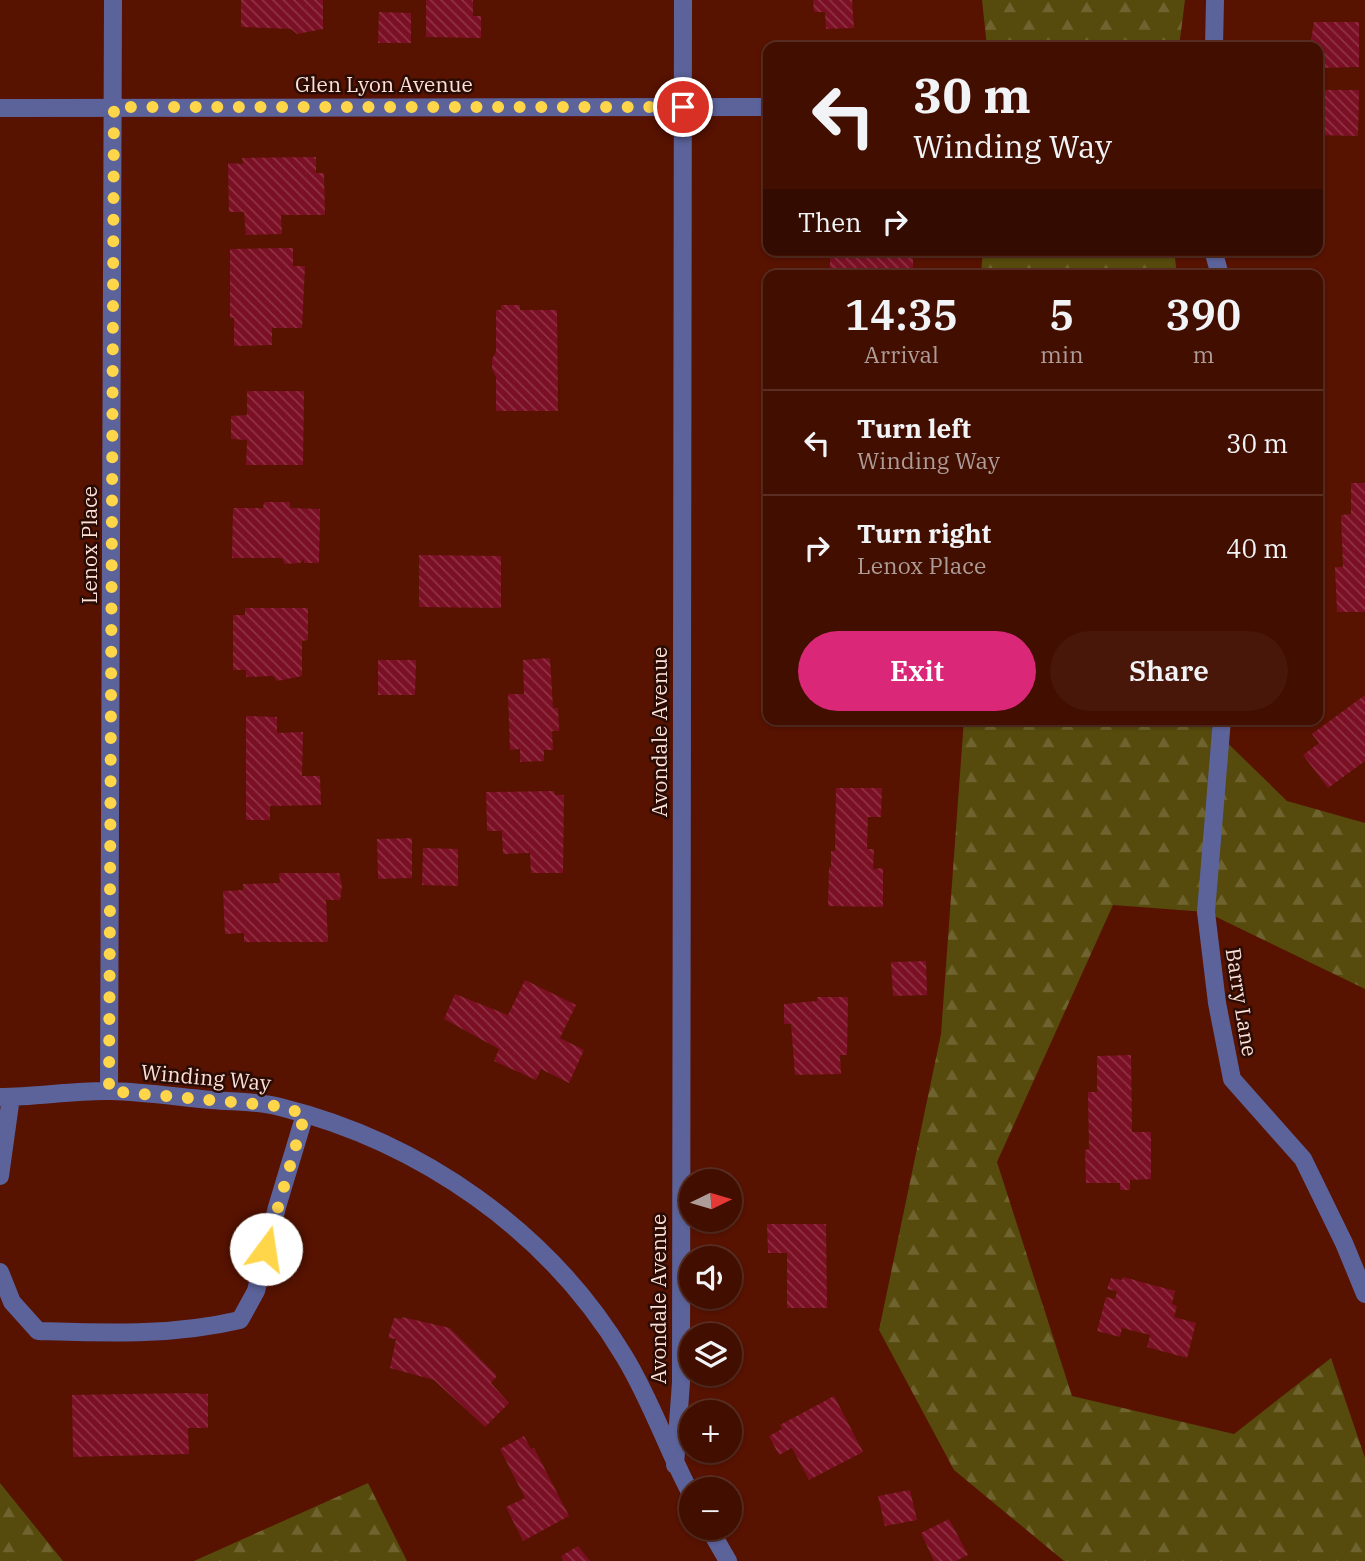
<!DOCTYPE html>
<meta charset="utf-8">
<style>
:root{--surface:#410e00;--page:#48170a;--text:#f1f3f6;--muted:#ae9c99;--line:#5a2e22;--accent:#db2777}
body{margin:0;font-family:"IBM Plex Serif",serif;background:var(--page);color:var(--text);height:100vh;display:flex;flex-direction:column;font-size:26px;white-space:nowrap}
*{box-sizing:border-box;margin:0}
p{font-size:23px;color:var(--muted)}
.icon{flex:none;width:38px;height:38px;fill:none;stroke:currentColor;stroke-width:2;stroke-linecap:round;stroke-linejoin:round}
.map{position:relative;flex:1;overflow:hidden}
.sheet{position:absolute;left:763px;top:270px;width:560px;height:455px;display:flex;flex-direction:column;background:var(--surface);border-radius:14px;box-shadow:0 2px 5px #0004,0 0 0 2px var(--line)}
.sheet>*{flex:none}
.top-card{position:absolute;left:763px;top:42px;width:560px;height:214px;border-radius:14px;box-shadow:0 2px 5px #0004,0 0 0 2px var(--line);background:#410e00;color:var(--text);overflow:hidden}
.needle{width:46px;rotate:85deg}
.tools{position:absolute;left:679px;top:1169px;display:grid;gap:14px}
.tools a{display:grid;place-items:center;width:63px;height:63px;border-radius:50%;background:var(--surface);box-shadow:0 2px 5px #0004,0 0 0 2px var(--line);font-size:35px}
.pin{position:absolute;display:grid;place-items:center;width:60px;height:60px;color:#fff;margin:-30px;border:4px solid #fff;border-radius:50%;box-shadow:0 2px 7px #0007}
.me{position:absolute;width:77px;margin:-38px;rotate:14deg;stroke-linejoin:round;filter:drop-shadow(0 0 5px #0008)}
.turn{display:flex;align-items:center;gap:24px;height:147px;padding:0 35px;font-size:32px}
.turn .icon{width:91px;height:91px;stroke-width:2.5}
.turn b{display:block;font-size:49px;line-height:60px}
.then{display:flex;align-items:center;height:66px;padding:0 35px;background:#0003;gap:14px;font-size:26px}
.eta{display:flex;justify-content:space-evenly;align-items:center;height:119px;text-align:center}
.eta b{font-size:42px;font-weight:600;line-height:49px}
.cta{display:flex;gap:14px;margin-top:auto;padding:14px 35px}
.cta a{flex:1;height:80px;border-radius:42px;background:var(--accent);color:#fff;font-size:28px;font-weight:600;line-height:80px;text-align:center}
.cta a+a{background:var(--page);color:var(--text)}
ul{padding:0;list-style:none}
li{display:flex;align-items:center;gap:21px;height:105px;padding:0 35px;border-top:2px solid var(--line)}
li div{flex:1}
li b{display:block;font-size:26px}
li em{font-style:normal}
.map>svg:first-child{display:block}
.forest{fill:url(#forest-firs)}
.building{fill:url(#building-back-hatch)}
.lines{fill:none;stroke-linecap:round;stroke-linejoin:round}
.minor{stroke:#5c639b;stroke-width:18}
.route{stroke:#ffd54a;stroke-width:12;stroke-dasharray:0 21.6}
.labels{text-anchor:middle;dominant-baseline:central;stroke-width:5;stroke-linejoin:round;paint-order:stroke}
.street-label{font-size:21px;fill:#fce1d9;stroke:#2a0c04}
</style>
<div class="map">
<svg width="1365" height="1561" viewBox="0 0 1365 1561">
<defs>
<pattern id="forest-firs" width="22" height="20" patternUnits="userSpaceOnUse" patternTransform="scale(1.75)"><rect width="22" height="20" fill="#564a0c"/><path d="M5 1l3.5 6h-7zM16 11l3.5 6h-7z" fill="#6f642f"/></pattern>
<pattern id="building-back-hatch" width="6" height="6" patternUnits="userSpaceOnUse" patternTransform="scale(1.75)"><rect width="6" height="6" fill="#7b1025"/><path d="M-1 5l2 2M0 0l6 6M5-1l2 2" fill="none" stroke="#8f3244"/></pattern>
</defs>
<rect width="100%" height="100%" fill="#571200"/>
<path class="forest" d="M 982,0 L 1185,0 L 1179,47 L 987,47 Z
M 983,250 L 1174,250 L 1177,275 L 981,275 Z
M 964,719 L 1203,719 L 1287,801 L 1365,823 L 1365,989 L 1206,912 L 1113,905 L 997,1162 L 1072,1396 L 1234,1434 L 1331,1358 L 1365,1458 L 1365,1561 L 1064,1561 L 954,1470 L 879,1330 L 941,1034 Z
M 0,1483 L 63,1561 L 0,1561 Z
M 368,1483 L 407,1561 L 194,1561 Z"/>
<path class="building" d="M 241,0 L 323,0 L 323,29 L 297,34 L 291,29 L 241,27 Z
M 426,0 L 473,0 L 473,16 L 481,16 L 481,38 L 426,37 Z
M 813,0 L 852,0 L 854,28 L 826,29 L 825,12 L 814,12 Z
M 379,12 L 411,13 L 411,43 L 378,43 Z
M 1314,22 L 1359,22 L 1359,67 L 1318,68 L 1318,47 L 1310,47 Z
M 1318,90 L 1359,90 L 1358,136 L 1318,135 Z
M 316,157 L 316,173 L 324,173 L 325,215 L 281,215 L 282,234 L 246,235 L 244,212 L 229,212 L 228,163 L 243,164 L 242,158 Z
M 293,248 L 293,266 L 305,266 L 302,328 L 272,328 L 272,345 L 234,346 L 234,318 L 230,318 L 230,249 Z
M 830,250 L 913,250 L 913,275 L 830,275 Z
M 501,305 L 520,305 L 520,310 L 557,310 L 558,411 L 496,411 L 496,377 L 492,369 L 492,359 L 496,352 L 496,310 L 501,310 Z
M 247,391 L 304,391 L 303,465 L 246,465 L 247,440 L 231,439 L 231,416 L 247,415 Z
M 1351,483 L 1365,483 L 1365,612 L 1337,612 L 1335,567 L 1343,567 L 1341,515 L 1351,514 Z
M 264,502 L 290,502 L 290,508 L 320,509 L 319,563 L 304,563 L 304,559 L 300,563 L 285,564 L 282,558 L 232,558 L 233,508 L 263,508 Z
M 419,555 L 501,556 L 501,608 L 419,607 Z
M 245,608 L 308,608 L 308,640 L 302,641 L 302,676 L 277,681 L 273,676 L 246,677 L 246,670 L 233,670 L 233,615 L 245,615 Z
M 550,658 L 553,708 L 558,708 L 559,731 L 552,731 L 553,750 L 544,750 L 544,761 L 520,762 L 520,749 L 510,750 L 508,694 L 524,694 L 523,660 Z
M 378,660 L 416,660 L 415,695 L 378,695 Z
M 1365,695 L 1365,761 L 1328,788 L 1303,755 L 1319,743 L 1312,734 Z
M 246,716 L 277,717 L 277,733 L 303,732 L 302,776 L 320,776 L 321,805 L 270,806 L 270,820 L 246,820 Z
M 836,788 L 882,788 L 881,817 L 868,817 L 867,849 L 874,849 L 873,869 L 883,868 L 883,907 L 828,906 L 829,867 L 831,867 L 831,851 L 835,851 Z
M 554,791 L 555,795 L 564,795 L 563,873 L 531,873 L 530,853 L 503,854 L 502,831 L 487,831 L 486,792 Z
M 412,838 L 412,878 L 378,879 L 377,839 Z
M 423,848 L 458,849 L 458,886 L 422,885 Z
M 279,873 L 339,873 L 342,886 L 340,900 L 326,900 L 328,942 L 244,942 L 244,933 L 225,934 L 223,891 L 243,890 L 243,884 L 280,883 Z
M 926,961 L 927,995 L 893,996 L 891,962 Z
M 525,980 L 576,1005 L 560,1038 L 584,1050 L 569,1083 L 541,1069 L 536,1080 L 494,1061 L 499,1049 L 444,1019 L 455,994 L 508,1015 Z
M 817,997 L 848,997 L 847,1055 L 840,1055 L 841,1074 L 795,1075 L 791,1024 L 784,1024 L 784,1004 L 817,1001 Z
M 1131,1055 L 1132,1132 L 1151,1132 L 1151,1179 L 1130,1180 L 1130,1190 L 1120,1190 L 1120,1183 L 1086,1183 L 1085,1150 L 1089,1149 L 1088,1092 L 1097,1092 L 1097,1056 Z
M 767,1224 L 826,1224 L 827,1308 L 787,1308 L 787,1253 L 768,1253 Z
M 1123,1277 L 1175,1291 L 1172,1304 L 1177,1306 L 1174,1317 L 1196,1323 L 1187,1358 L 1147,1347 L 1150,1335 L 1122,1328 L 1120,1337 L 1097,1331 L 1106,1297 L 1115,1299 L 1117,1291 L 1107,1289 L 1111,1278 L 1122,1280 Z
M 402,1317 L 450,1328 L 497,1376 L 491,1383 L 509,1403 L 485,1427 L 434,1380 L 390,1368 L 396,1339 L 388,1338 L 394,1318 L 401,1319 Z
M 186,1393 L 208,1394 L 208,1428 L 188,1428 L 189,1454 L 73,1457 L 72,1395 Z
M 834,1396 L 863,1452 L 809,1480 L 792,1448 L 779,1455 L 769,1436 L 782,1429 L 780,1425 Z
M 524,1436 L 531,1449 L 534,1448 L 569,1516 L 523,1541 L 506,1507 L 525,1498 L 500,1449 Z
M 910,1490 L 917,1520 L 885,1526 L 878,1496 Z
M 949,1519 L 968,1555 L 956,1561 L 934,1561 L 921,1533 Z
M 578,1546 L 590,1561 L 564,1561 L 561,1556 Z"/>
<g class="lines">
<path class="minor" d="M 1214,47 L 1215,0
M 0,108 L 768,107
M 1213,250 L 1220,275
M 1222,719 L 1206,912 L 1217,1003 L 1232,1079 L 1303,1159 L 1344,1243 L 1365,1294
M 109,1091 L 113,0
M 0,1097 C 37,1097 75,1090 111,1091 C 145,1092 178,1097 212,1100 C 234,1102 259,1101 280,1107 C 421,1142 549,1231 624,1356 C 651,1400 667,1449 691,1494
M 0,1176 L 11,1097
M 0,1272 L 12,1302 L 38,1331 C 106,1333 172,1336 240,1320 L 256,1291 L 277,1207 L 305,1114
M 675,1465 L 681,1382 L 683,0
M 709,1528 L 728,1561"/>
</g>
<g class="lines">
<path class="route" d="M 266,1249 L 305,1114 L 277,1106 L 109,1091 L 114,107 L 683,107"/>
</g>
<g class="labels">
<g class="street-label">
<text x="384" y="84">Glen Lyon Avenue</text>
<text transform="translate(89 545) rotate(-90)">Lenox Place</text>
<text transform="translate(659 732) rotate(-90)">Avondale Avenue</text>
<text transform="translate(1242 1002) rotate(81)">Barry Lane</text>
<text transform="translate(206 1077) rotate(5)">Winding Way</text>
<text transform="translate(658 1299) rotate(-90)">Avondale Avenue</text>
</g>
</g>
</svg>
<div class="tools">
<a><svg class="needle" viewBox="-14 -14 28 28"><path d="M0-13l5 13h-10z" fill="#e53935"/><path d="M0 13l5-13h-10z" fill="#ae9c99"/></svg></a>
<a><svg class="icon" aria-label="sound" viewBox="0 0 24 24"><path d="M4 9h4l5-4v14l-5-4H4zM17 9q2 3 0 6"/></svg></a>
<a><svg class="icon" aria-label="layers" viewBox="0 0 24 24"><path d="M12 4l9 5-9 5-9-5zM3 14l9 5 9-5"/></svg></a>
<a>+</a>
<a>−</a>
</div>
<div class="pin" style="left:683px;top:107px;background:#d93025"><svg class="icon" aria-label="arrive" viewBox="0 0 24 24"><path d="M6 21V4h12l-3 4 3 4H6"/></svg></div>
<svg class="me" style="left:266px;top:1249px" viewBox="-20 -20 40 40"><circle r="19" fill="#fff"/><path d="M0-13L10 11 0 6-10 11z" fill="#ffd54a"/></svg>
<div class="top-card">
<div class="turn"><svg class="icon" aria-label="left" viewBox="0 0 24 24"><path d="M17 20v-9H6M10 6l-5 5 5 5"/></svg><div><b>30 m</b>Winding Way</div></div>
<div class="then">Then<svg class="icon" aria-label="right" viewBox="0 0 24 24"><path d="M7 20v-9h11M14 6l5 5-5 5"/></svg></div>
</div>
<section class="sheet">
<div class="eta">
<div><b>14:35</b><p>Arrival</p></div>
<div><b>5</b><p>min</p></div>
<div><b>390</b><p>m</p></div>
</div>
<ul>
<li><svg class="icon" aria-label="left" viewBox="0 0 24 24"><path d="M17 20v-9H6M10 6l-5 5 5 5"/></svg><div><b>Turn left</b><p>Winding Way</p></div><em>30 m</em></li>
<li><svg class="icon" aria-label="right" viewBox="0 0 24 24"><path d="M7 20v-9h11M14 6l5 5-5 5"/></svg><div><b>Turn right</b><p>Lenox Place</p></div><em>40 m</em></li>
</ul>
<div class="cta"><a>Exit</a><a>Share</a></div>
</section>
</div>
